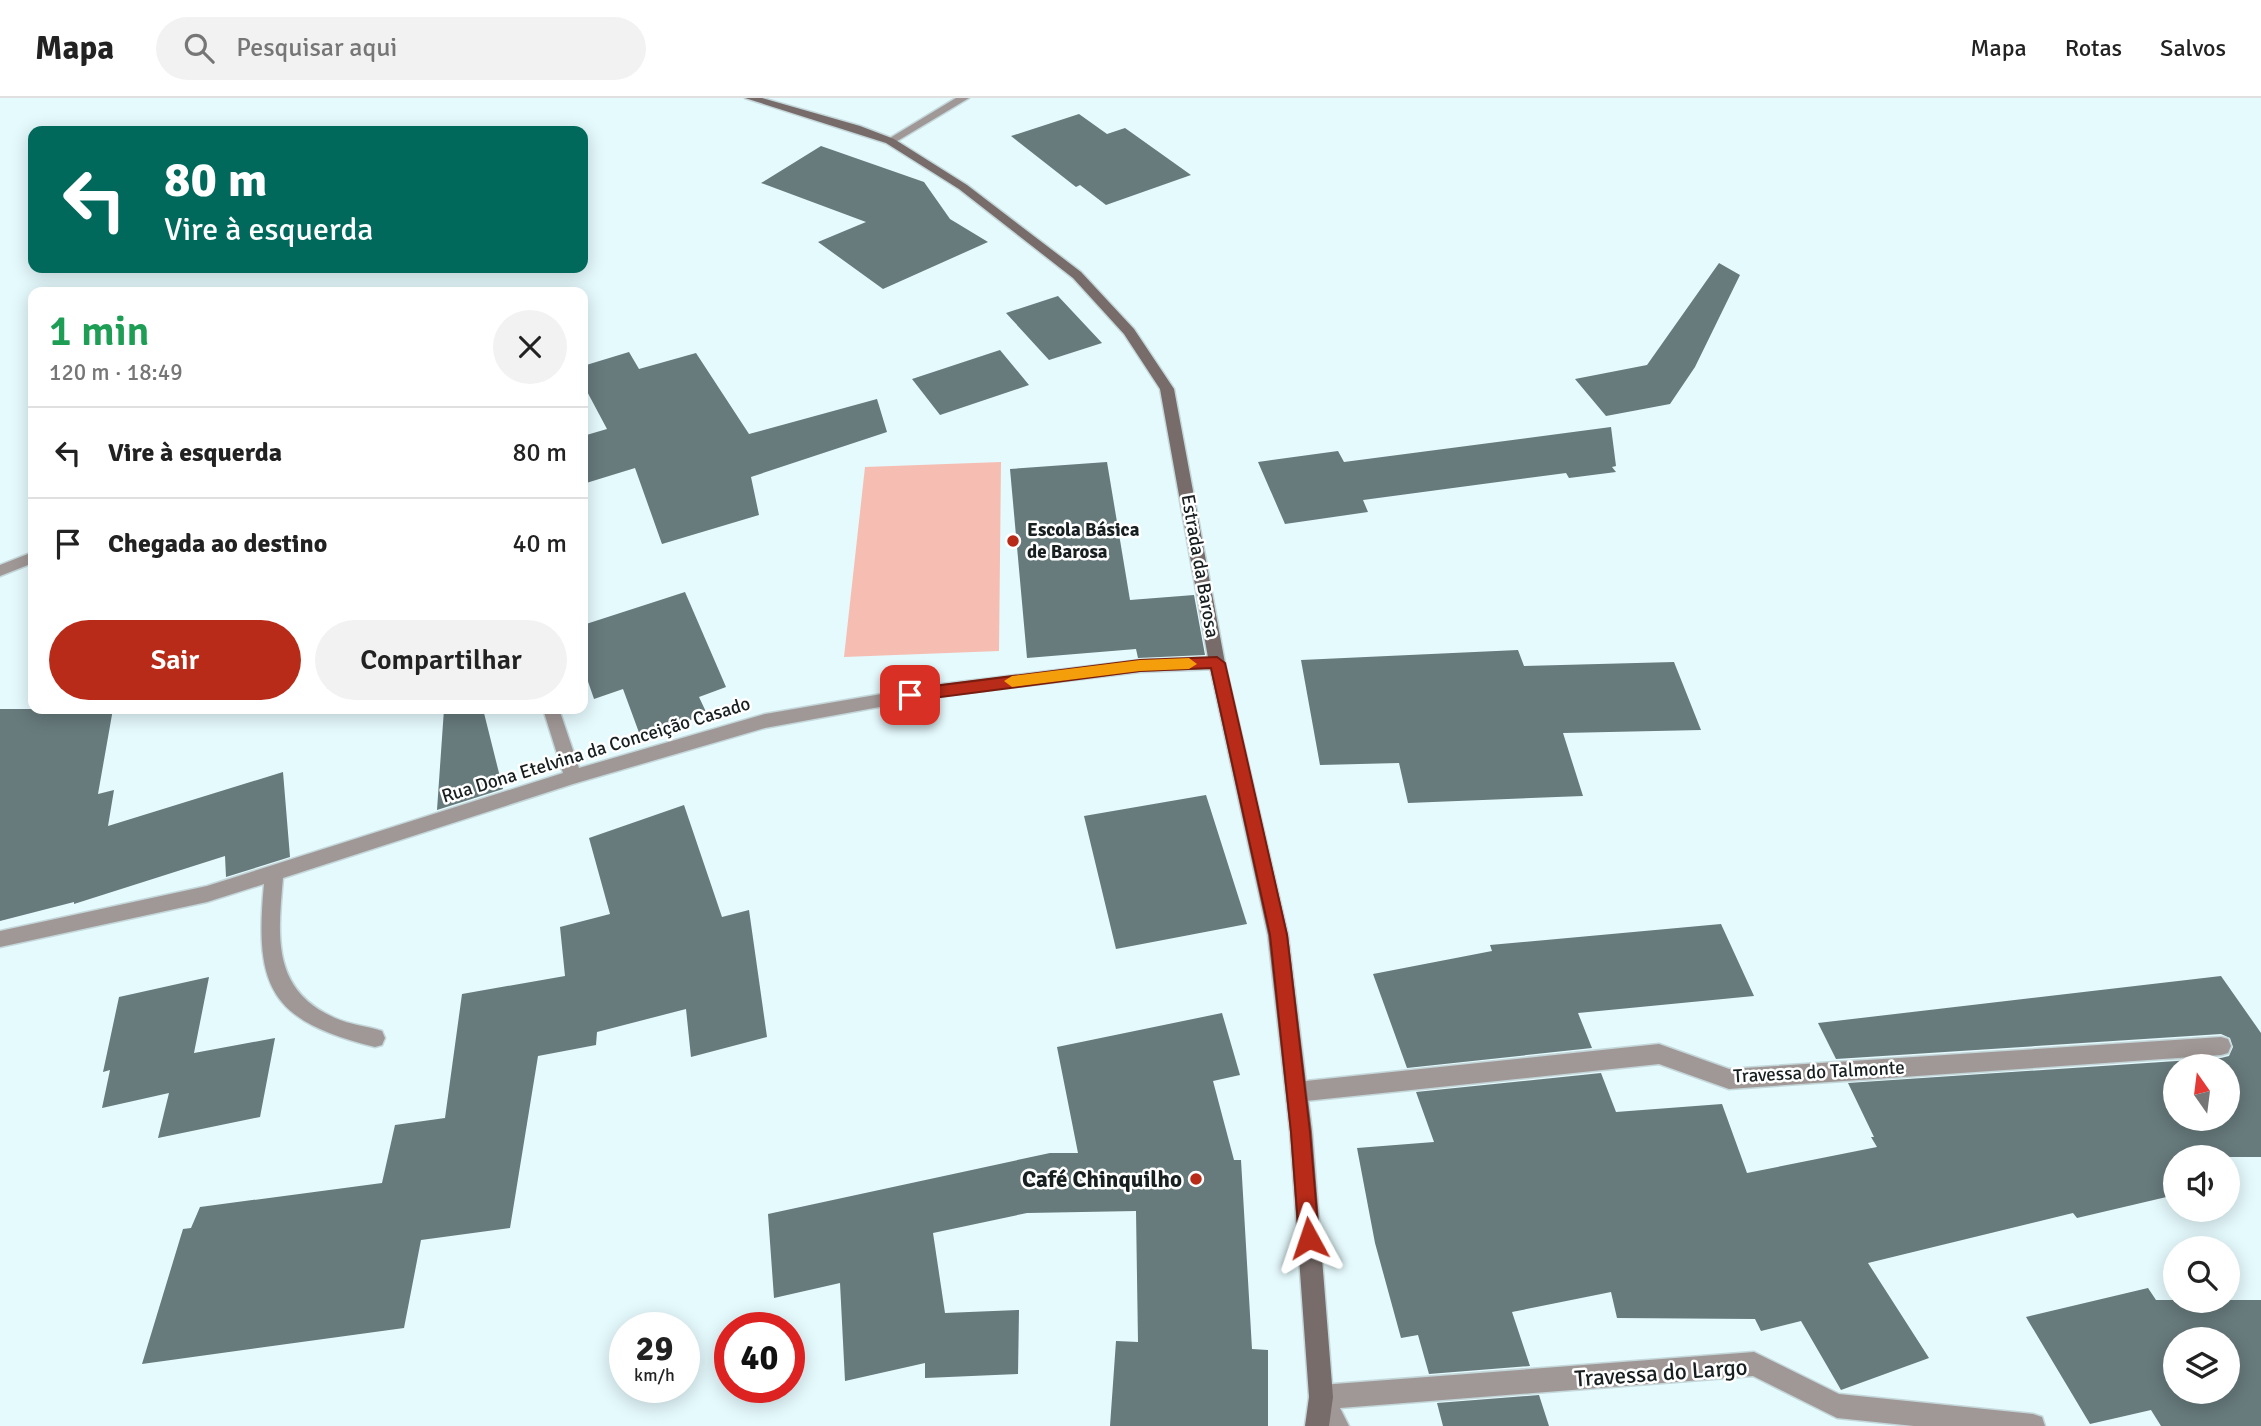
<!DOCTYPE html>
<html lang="pt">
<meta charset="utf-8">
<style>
:root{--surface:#fff;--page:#f2f2f2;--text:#222;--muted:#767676;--line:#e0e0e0;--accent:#b82b18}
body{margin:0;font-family:Signika,sans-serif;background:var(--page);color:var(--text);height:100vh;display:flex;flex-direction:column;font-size:26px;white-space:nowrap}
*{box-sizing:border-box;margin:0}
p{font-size:23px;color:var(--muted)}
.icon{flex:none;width:38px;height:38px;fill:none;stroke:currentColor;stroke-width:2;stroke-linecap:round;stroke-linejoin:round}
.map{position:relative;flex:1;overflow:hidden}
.drawer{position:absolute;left:28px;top:189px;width:560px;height:427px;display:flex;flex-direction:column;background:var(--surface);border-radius:14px;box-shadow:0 4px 18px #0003}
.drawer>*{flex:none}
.hud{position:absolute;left:28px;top:28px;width:560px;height:147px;border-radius:14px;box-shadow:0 4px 18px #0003;background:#00695c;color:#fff;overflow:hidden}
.needle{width:46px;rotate:346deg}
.tools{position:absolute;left:2163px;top:956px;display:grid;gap:14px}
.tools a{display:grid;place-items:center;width:77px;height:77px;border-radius:50%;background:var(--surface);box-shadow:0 4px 18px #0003;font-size:35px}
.speed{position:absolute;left:609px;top:1214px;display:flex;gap:14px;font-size:35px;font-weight:700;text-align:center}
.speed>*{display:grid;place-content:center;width:91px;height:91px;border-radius:50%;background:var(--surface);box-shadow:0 4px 18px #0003;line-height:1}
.speed small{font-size:18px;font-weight:400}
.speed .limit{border:10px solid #d22;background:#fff;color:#111}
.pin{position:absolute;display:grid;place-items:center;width:60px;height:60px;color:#fff;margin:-30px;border-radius:14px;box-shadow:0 4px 10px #0006}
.me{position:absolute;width:77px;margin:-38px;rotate:355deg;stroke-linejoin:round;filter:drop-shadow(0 0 5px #0008)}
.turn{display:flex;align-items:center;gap:24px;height:147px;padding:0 21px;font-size:32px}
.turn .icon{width:91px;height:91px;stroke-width:2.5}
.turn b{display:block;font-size:49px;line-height:60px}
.round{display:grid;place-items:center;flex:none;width:74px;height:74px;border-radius:37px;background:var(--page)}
.summary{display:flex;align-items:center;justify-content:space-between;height:119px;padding:0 21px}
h1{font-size:42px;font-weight:600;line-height:52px;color:#1e9e55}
.button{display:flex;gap:14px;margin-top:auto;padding:14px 21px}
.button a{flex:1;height:80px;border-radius:42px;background:var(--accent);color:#fff;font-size:28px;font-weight:600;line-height:80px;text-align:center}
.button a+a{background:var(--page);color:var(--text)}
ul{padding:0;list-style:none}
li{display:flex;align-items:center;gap:21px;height:91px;padding:0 21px;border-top:2px solid var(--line)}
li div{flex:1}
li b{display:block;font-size:26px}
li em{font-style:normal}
header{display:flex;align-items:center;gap:42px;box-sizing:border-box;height:98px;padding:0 35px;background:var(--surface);border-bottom:2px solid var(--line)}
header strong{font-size:33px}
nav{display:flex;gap:38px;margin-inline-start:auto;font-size:24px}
.search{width:490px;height:63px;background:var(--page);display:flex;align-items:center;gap:18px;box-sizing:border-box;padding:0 24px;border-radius:38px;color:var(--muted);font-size:26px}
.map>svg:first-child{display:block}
.green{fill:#f6bdb2}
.building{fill:#677a7c;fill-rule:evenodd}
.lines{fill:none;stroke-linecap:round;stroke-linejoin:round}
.street-casing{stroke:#c4d7da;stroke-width:3}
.secondary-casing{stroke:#c4d7da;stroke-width:3}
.street{fill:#a09896;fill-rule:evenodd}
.secondary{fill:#776c69;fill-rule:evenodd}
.route{fill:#b82b18;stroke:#781c10;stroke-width:2}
.slow{fill:#f59e0b}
.poi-dot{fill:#b82b18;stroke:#fff;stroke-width:2.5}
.labels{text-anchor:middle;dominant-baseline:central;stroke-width:5;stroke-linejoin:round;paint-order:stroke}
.poi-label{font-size:19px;font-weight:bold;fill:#181f20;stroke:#fff;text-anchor:start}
.street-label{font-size:19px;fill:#181f20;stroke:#fff}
.near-poi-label{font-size:23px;font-weight:bold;fill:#181f20;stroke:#fff;text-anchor:end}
.near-street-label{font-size:23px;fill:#181f20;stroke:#fff}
</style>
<header>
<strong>Mapa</strong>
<div class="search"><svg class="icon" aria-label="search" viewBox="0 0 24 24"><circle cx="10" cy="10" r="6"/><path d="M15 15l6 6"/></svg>Pesquisar aqui</div>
<nav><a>Mapa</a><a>Rotas</a><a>Salvos</a></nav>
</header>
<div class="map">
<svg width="2261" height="1328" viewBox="0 0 2261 1328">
<rect width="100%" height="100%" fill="#e5fafd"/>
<path class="green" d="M 1001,364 L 999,553 L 844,559 L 865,369 Z"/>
<path class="building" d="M 1079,16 L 1107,36 L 1125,30 L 1191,77 L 1106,107 L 1080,87 L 1076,89 L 1011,38 Z
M 821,48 L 924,84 L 950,121 L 988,144 L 883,191 L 818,144 L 866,124 L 761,85 Z
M 1719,165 L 1740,177 L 1695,269 L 1670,306 L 1606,318 L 1575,281 L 1647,267 Z
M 1058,198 L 1102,245 L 1049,262 L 1006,215 Z
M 1000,252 L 1029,287 L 940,317 L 912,281 Z
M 629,254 L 639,271 L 696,255 L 749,336 L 877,301 L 887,334 L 751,379 L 759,417 L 662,446 L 635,370 L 583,386 L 583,338 L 607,331 L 583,286 L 583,268 Z
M 1611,329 L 1616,368 L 1612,369 L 1616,374 L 1569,380 L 1566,375 L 1363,402 L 1368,414 L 1285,426 L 1258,364 L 1338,353 L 1344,364 Z
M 1107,364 L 1130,502 L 1194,497 L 1205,557 L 1138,560 L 1136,551 L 1027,560 L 1010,371 Z
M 685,494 L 726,589 L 699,599 L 707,616 L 641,640 L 623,591 L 594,601 L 583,569 L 583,527 Z
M 1518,552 L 1524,568 L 1674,564 L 1701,632 L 1563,635 L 1583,698 L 1408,705 L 1399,665 L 1320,667 L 1301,562 Z
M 0,611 L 113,611 L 98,696 L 114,692 L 108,728 L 283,674 L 290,759 L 226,779 L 225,758 L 74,806 L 74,804 L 0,823 Z
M 444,611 L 483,611 L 503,691 L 437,712 Z
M 1206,697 L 1247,826 L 1116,851 L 1084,718 Z
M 684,707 L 722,819 L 749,812 L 767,939 L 691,959 L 686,911 L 597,934 L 596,947 L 538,958 L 510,1130 L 421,1142 L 404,1230 L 142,1266 L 183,1131 L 191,1130 L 200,1109 L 382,1085 L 395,1027 L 445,1020 L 462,896 L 565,878 L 560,829 L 610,816 L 589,740 Z
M 1721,826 L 1754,898 L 1578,915 L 1592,950 L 1407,970 L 1373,876 L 1492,853 L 1490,847 Z
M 2221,878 L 2261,935 L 2261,1059 L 2175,1059 L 2175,1097 L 2077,1120 L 2073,1115 L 1868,1165 L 1929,1260 L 1841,1292 L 1801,1223 L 1761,1233 L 1755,1221 L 1617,1220 L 1611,1194 L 1512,1214 L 1530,1268 L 1429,1276 L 1418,1237 L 1401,1240 L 1375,1145 L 1357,1050 L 1434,1044 L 1416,994 L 1601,975 L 1616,1014 L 1722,1006 L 1747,1075 L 1877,1049 L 1871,1039 L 1874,1039 L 1848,985 L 2221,960 L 2229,958 L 2233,949 L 2230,940 L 2221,936 L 1836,961 L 1818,925 ZM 2175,968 L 2228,968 L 2228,1020 L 2175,1020 Z
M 209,879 L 194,955 L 275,940 L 260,1019 L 158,1040 L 169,995 L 102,1010 L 110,972 L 103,974 L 119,899 Z
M 1222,915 L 1240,977 L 1213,983 L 1234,1062 L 1241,1062 L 1252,1251 L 1268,1252 L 1268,1328 L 1110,1328 L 1116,1243 L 1138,1244 L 1136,1113 L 1027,1115 L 933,1135 L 945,1215 L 1019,1212 L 1018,1276 L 925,1280 L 925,1265 L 845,1283 L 840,1185 L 774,1200 L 768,1116 L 1050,1055 L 1078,1055 L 1057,949 Z
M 2148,1190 L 2156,1202 L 2261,1202 L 2261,1328 L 2161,1328 L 2151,1312 L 2090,1326 L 2026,1219 ZM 2175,1241 L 2228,1241 L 2228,1293 L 2175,1293 Z
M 1539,1297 L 1549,1328 L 1443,1328 L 1437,1305 Z"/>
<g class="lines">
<g class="street-casing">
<path id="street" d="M 956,0 L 969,0 L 894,45 L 885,43 Z
M 33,454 L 33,465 L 0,478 L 0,467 Z
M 1217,559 L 1225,565 L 1217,571 L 1140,574 L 934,599 L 765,630 L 573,686 L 283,780 C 278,838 271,892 335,920 C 350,927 367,928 382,933 L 385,940 L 382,947 L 375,949 C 271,923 254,891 264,786 L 207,804 L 0,849 L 0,833 L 207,788 L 563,675 L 543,611 L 559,611 L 579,670 L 765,616 L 934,587 L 1140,562 Z
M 2221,939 L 2228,941 L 2231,948 L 2228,955 L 2221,957 L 1729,991 L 1659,966 L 1296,1004 L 1289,1001 L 1286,994 L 1289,987 L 1296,984 L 1659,946 L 1729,971 Z
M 1754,1254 L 1839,1296 L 2033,1316 L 2042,1319 L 2045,1328 L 1914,1328 L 1837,1320 L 1753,1278 L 1340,1310 L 1349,1328 L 1324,1328 L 1309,1299 L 1312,1290 L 1321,1287 Z"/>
</g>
<g class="secondary-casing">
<path id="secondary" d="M 745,0 L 762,0 L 860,28 L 894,41 L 967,87 L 1081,174 L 1134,231 L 1174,291 L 1225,565 L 1288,837 L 1312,1034 L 1333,1299 L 1329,1328 L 1305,1328 L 1309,1299 L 1290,1034 L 1268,837 L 1209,565 L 1160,291 L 1124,236 L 1073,180 L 959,91 L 886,45 Z"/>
</g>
<use href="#street" class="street"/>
<use href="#secondary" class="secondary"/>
</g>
<path class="route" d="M 1217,559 L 1225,565 L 1287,837 L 1310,1034 L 1319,1140 L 1316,1147 L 1309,1150 L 1302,1147 L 1299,1140 L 1291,1034 L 1270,837 L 1211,570 L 1140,573 L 910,603 L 902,597 L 910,591 L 1140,562 Z"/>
<path class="slow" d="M 1189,560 L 1197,566 L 1189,571 L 1140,573 L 1012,589 L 1004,583 L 1012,578 L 1140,562 Z"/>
<g class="poi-dot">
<circle cx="1013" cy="443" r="7"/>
<circle cx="1196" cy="1081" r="7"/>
</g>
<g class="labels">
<g class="poi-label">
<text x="1027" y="432">Escola Básica<tspan x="1027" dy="22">de Barosa</tspan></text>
</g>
<g class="street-label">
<text transform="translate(1200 468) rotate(80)">Estrada da Barosa</text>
<text transform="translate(596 652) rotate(-17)">Rua Dona Etelvina da Conceição Casado</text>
<text transform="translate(1819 974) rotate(-3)">Travessa do Talmonte</text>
</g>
<g class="near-poi-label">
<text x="1182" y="1081">Café Chinquilho</text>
</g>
<g class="near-street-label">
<text transform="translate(1661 1275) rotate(-4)">Travessa do Largo</text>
</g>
</g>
</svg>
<div class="tools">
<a><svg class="needle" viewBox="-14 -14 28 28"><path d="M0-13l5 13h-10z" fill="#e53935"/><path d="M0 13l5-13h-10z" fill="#767676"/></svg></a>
<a><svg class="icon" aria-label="sound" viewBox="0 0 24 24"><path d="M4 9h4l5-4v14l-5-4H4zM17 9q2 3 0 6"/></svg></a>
<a><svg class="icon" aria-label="search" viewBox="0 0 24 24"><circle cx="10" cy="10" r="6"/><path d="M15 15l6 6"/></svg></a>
<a><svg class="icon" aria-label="layers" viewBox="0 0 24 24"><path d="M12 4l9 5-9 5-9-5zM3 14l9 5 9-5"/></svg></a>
</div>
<div class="speed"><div>29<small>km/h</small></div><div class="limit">40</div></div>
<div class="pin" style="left:910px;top:597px;background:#d93025"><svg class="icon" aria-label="arrive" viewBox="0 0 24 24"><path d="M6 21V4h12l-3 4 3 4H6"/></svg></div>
<svg class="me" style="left:1309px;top:1140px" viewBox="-20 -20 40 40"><path d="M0-17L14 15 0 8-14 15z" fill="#b82b18" stroke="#fff" stroke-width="4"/></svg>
<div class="hud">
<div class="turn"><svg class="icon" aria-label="left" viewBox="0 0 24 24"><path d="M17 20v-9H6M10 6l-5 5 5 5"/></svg><div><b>80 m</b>Vire à esquerda</div></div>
</div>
<section class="drawer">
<div class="summary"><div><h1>1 min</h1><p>120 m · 18:49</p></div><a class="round"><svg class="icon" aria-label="close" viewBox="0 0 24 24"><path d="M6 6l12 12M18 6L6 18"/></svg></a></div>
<ul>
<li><svg class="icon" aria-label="left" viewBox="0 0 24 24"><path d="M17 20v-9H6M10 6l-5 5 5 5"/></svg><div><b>Vire à esquerda</b></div><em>80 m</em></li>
<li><svg class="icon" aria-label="arrive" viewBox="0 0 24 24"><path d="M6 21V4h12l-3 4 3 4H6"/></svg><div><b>Chegada ao destino</b></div><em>40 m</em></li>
</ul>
<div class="button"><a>Sair</a><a>Compartilhar</a></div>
</section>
</div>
